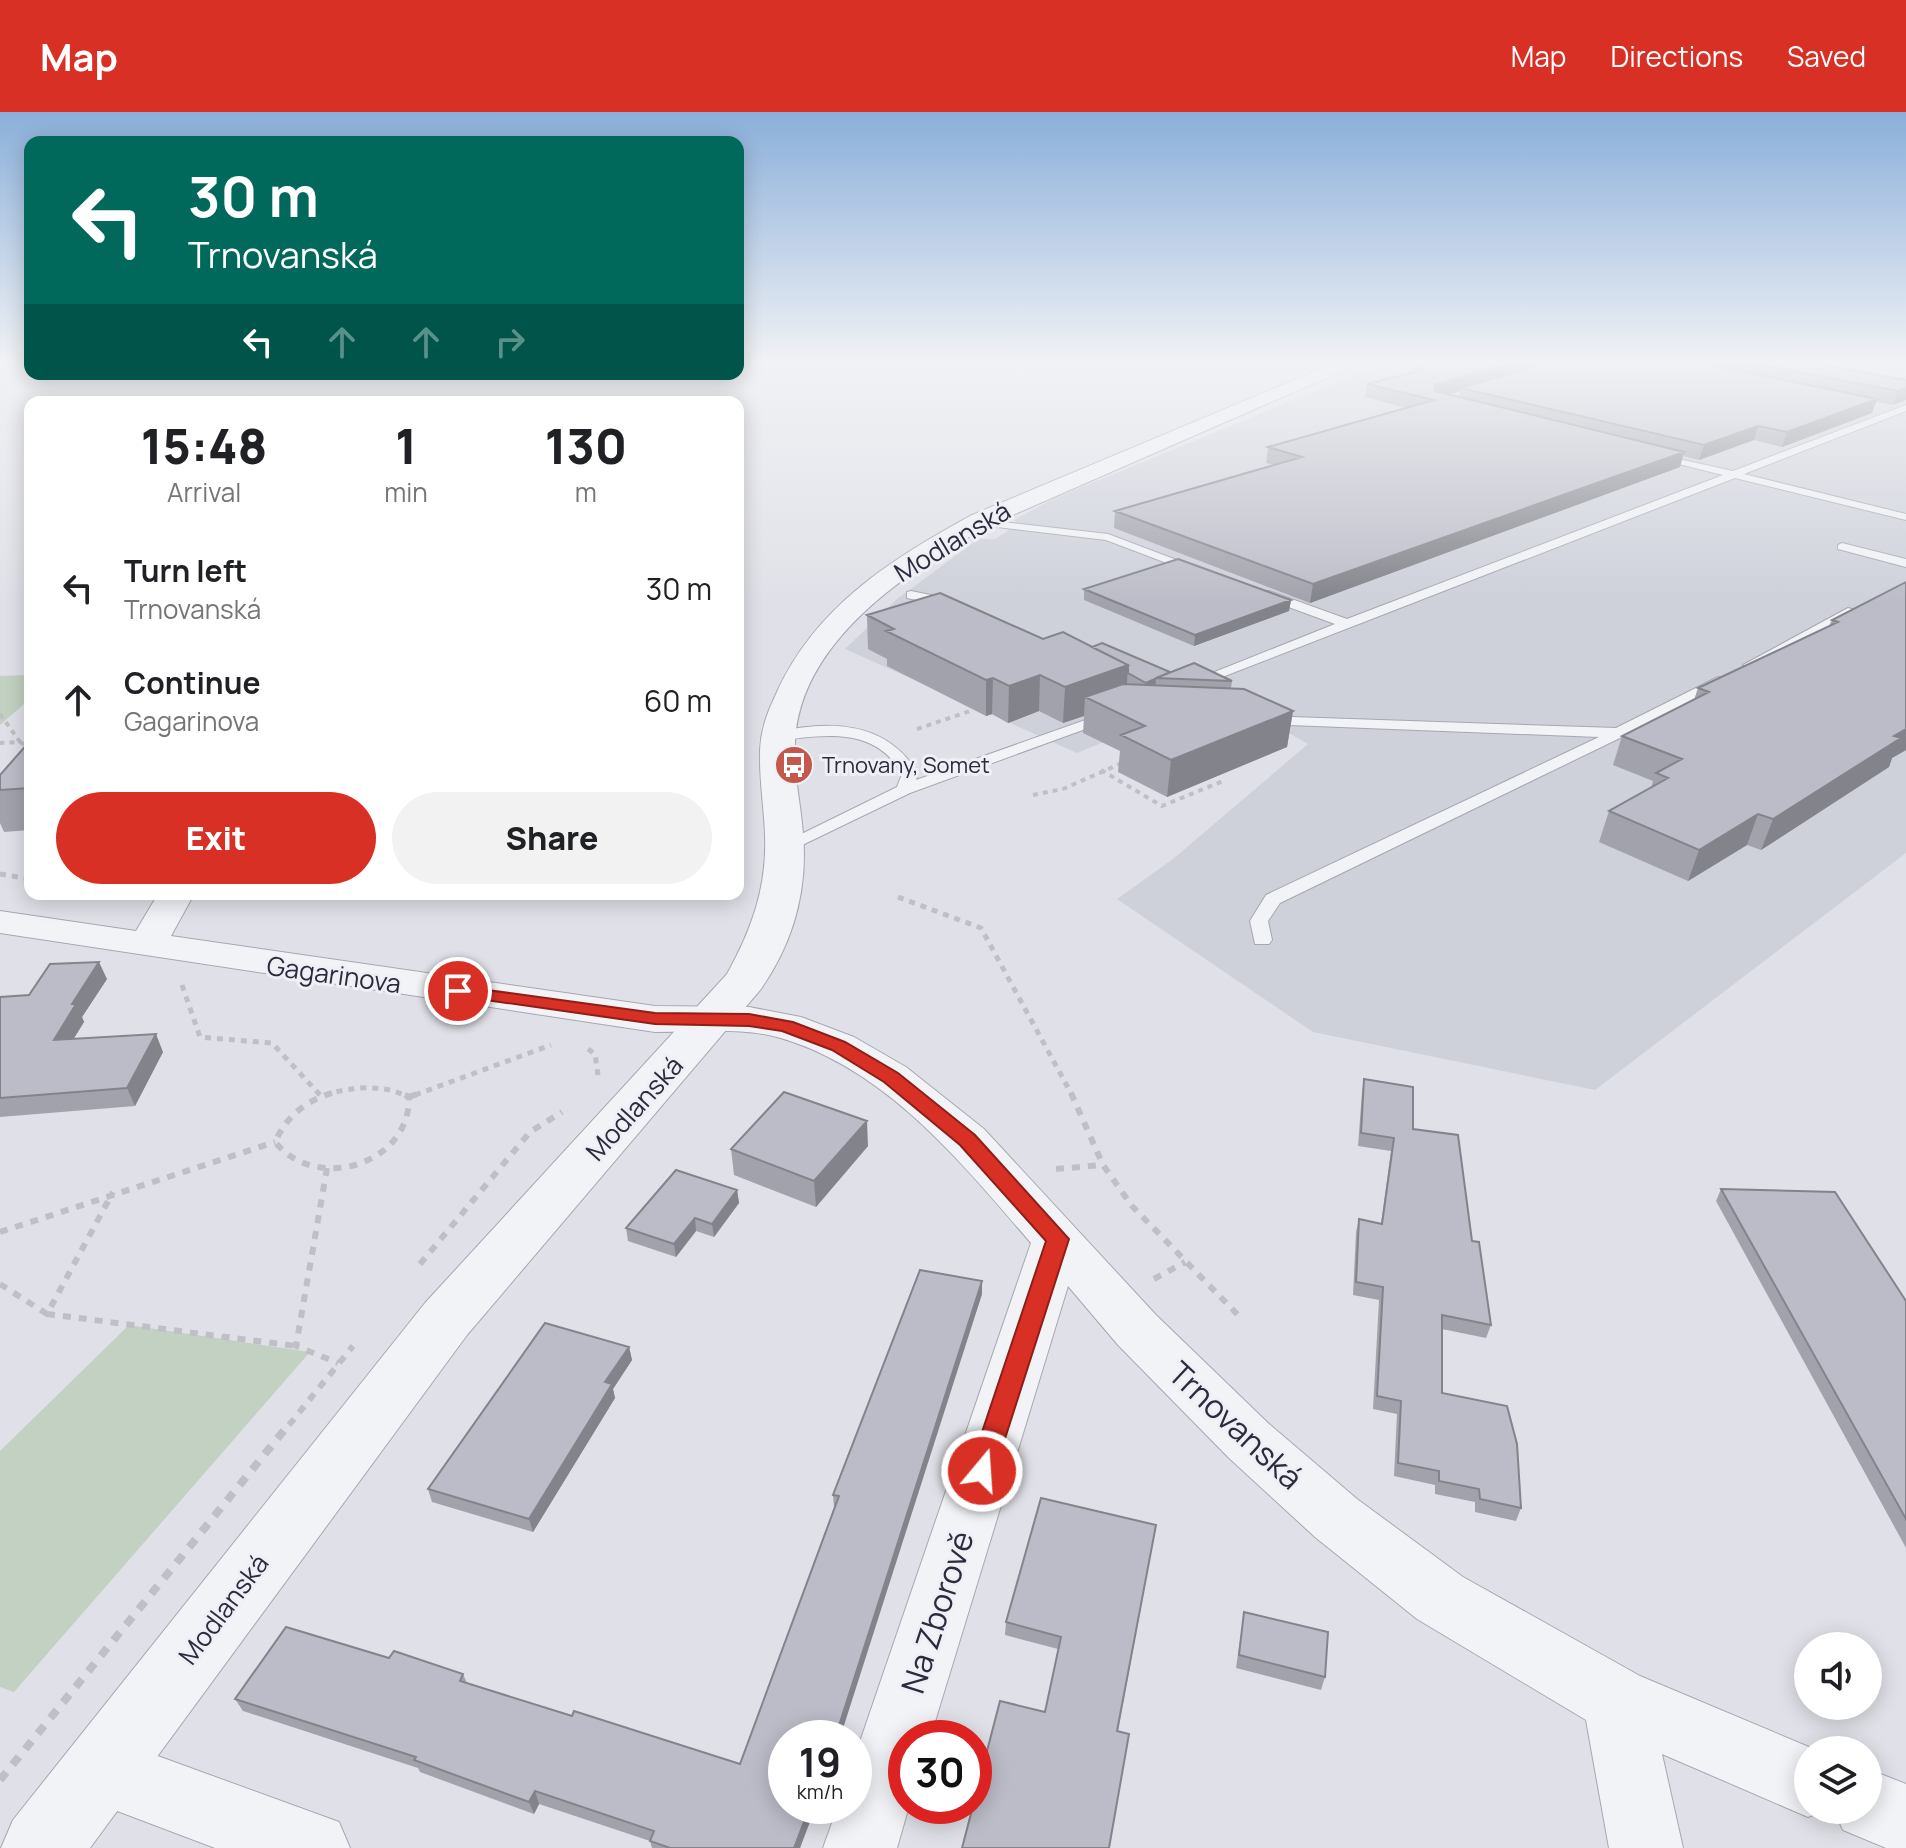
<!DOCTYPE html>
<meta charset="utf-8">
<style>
:root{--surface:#fff;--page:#f2f2f2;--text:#202124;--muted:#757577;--accent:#d93025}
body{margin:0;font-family:Manrope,sans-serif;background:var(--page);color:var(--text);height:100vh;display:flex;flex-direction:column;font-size:30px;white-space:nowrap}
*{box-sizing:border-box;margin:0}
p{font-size:26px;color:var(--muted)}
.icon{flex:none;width:44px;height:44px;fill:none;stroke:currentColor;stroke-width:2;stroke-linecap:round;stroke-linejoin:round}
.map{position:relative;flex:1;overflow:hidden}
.panel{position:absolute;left:24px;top:284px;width:720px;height:504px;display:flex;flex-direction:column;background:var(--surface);border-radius:16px;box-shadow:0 4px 20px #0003}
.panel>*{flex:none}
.hud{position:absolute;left:24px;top:24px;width:720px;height:244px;border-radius:16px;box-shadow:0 4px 20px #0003;background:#00695c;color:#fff;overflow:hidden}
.fabs{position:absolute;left:1794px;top:1520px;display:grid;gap:16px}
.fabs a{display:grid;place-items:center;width:88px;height:88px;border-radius:50%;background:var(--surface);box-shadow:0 4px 20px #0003;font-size:40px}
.speed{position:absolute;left:768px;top:1608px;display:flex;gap:16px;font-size:40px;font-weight:700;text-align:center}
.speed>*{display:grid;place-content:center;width:104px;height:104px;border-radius:50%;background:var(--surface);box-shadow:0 4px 20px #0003;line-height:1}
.speed small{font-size:20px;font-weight:400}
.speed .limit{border:12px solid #d22;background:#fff;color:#111}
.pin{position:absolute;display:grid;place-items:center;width:68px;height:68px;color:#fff;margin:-34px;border:4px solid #fff;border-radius:50%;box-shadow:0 2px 8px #0007}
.me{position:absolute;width:88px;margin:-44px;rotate:18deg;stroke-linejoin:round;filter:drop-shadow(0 0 6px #0008)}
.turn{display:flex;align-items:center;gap:28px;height:168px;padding:0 32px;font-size:36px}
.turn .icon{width:104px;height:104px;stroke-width:2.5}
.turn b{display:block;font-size:56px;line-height:68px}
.lanes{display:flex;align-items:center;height:76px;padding:0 32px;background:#0003;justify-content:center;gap:40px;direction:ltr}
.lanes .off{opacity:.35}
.eta{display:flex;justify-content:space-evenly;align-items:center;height:136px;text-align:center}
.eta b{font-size:48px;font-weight:800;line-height:56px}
.cta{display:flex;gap:16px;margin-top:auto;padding:16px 32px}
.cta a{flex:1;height:92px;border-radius:48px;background:var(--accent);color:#fff;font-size:32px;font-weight:800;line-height:92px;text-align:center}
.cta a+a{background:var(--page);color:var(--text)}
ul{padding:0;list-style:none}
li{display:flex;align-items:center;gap:24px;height:112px;padding:0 32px}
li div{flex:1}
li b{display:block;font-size:30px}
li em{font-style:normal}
header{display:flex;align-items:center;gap:48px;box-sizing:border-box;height:112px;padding:0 40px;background:var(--accent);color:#fff}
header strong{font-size:38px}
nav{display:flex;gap:44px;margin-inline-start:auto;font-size:28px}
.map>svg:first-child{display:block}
.built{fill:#ced0da}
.green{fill:#c2d1c2}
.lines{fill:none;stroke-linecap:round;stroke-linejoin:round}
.service-casing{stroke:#a6a7b2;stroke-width:2}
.minor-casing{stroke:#a6a7b2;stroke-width:2}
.tertiary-casing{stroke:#a6a7b2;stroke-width:2}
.path-far3{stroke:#bebfc7;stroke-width:4;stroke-dasharray:5 5;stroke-linecap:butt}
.path-far2{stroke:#bebfc7;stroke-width:5;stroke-dasharray:6 6;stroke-linecap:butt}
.path-far1{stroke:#bebfc7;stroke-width:6;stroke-dasharray:8 8;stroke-linecap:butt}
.path{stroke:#bebfc7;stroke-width:8;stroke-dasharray:10 10;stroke-linecap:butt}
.service{fill:#f2f3f7;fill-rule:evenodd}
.minor{fill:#f2f3f7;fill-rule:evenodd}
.tertiary{fill:#f2f3f7;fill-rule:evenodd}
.wall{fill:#a1a2ab;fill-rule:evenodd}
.shaded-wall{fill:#83848b}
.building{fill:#bbbcc7;stroke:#83848b;stroke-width:2}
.route{fill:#d93025;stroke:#8d1f18;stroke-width:2}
.labels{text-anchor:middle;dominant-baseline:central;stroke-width:6;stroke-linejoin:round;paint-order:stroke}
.far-poi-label{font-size:22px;fill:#2a2c3e;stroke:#eff0f6;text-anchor:start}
.street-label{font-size:26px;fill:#2a2c3e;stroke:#eff0f6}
.near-street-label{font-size:32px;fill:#2a2c3e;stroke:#eff0f6}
</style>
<header>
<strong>Map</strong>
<nav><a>Map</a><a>Directions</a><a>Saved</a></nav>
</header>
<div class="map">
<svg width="1906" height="1736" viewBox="0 0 1906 1736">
<rect width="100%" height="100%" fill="#e0e1e8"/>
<path class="built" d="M 1391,248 L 1766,248 L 1906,271 L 1906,741 L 1595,978 L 1313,920 L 1117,787 L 1173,747 L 1308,632 L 1270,610 L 1156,609 L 1077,641 L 845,537 L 897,487 L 978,427 L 995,427 L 1018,412 L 1014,408 L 1055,386 Z"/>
<path class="green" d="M 30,563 L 30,587 L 0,613 L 0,564 Z
M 129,1213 L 310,1240 L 14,1580 L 0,1575 L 0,1339 Z"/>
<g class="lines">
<g class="service-casing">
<path id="service" d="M 1906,293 L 1906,299 L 1744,362 L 1906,402 L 1906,408 L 1735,366 L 1199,574 L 1187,571 L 1335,512 L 1261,485 L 1261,479 L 1269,479 L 1347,507 L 1723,363 L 1651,345 L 1651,341 L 1733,359 Z
M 976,407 L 1108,422 L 1203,458 L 1193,461 L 1106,428 L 972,412 L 972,408 Z
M 1842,431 L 1906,447 L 1906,455 L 1838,437 L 1838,433 Z
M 911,479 L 955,488 L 956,491 L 950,495 L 907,486 L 907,480 Z
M 1848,496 L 1859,499 L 1755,556 L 1743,553 Z
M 1718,565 L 1723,566 L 1723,572 L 1624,624 L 1280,791 L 1268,809 L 1272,828 L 1269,832 L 1255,832 L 1250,809 L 1266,783 L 1599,625 L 1265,612 L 1257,607 L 1260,604 L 1616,616 Z
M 1108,600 L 1113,601 L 1113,607 L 910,681 L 792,738 L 780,738 L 777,734 L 897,675 L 902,662 C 876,615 825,622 778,629 L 770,624 L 773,621 C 828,608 887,608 918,662 L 916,668 Z"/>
</g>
<g class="minor-casing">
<path id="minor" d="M 158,782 L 194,782 L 171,824 L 655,894 L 749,895 L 801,905 L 854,925 L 906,955 L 984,1017 L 1156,1203 L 1269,1312 L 1357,1387 L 1463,1465 L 1640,1564 L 1816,1638 L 1808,1638 L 1808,1698 L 1826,1698 L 1808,1705 L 1662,1642 L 1683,1736 L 1609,1736 L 1586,1608 L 1417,1507 L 1315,1425 L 1229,1346 L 1118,1233 L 1068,1174 L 930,1626 L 906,1626 L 906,1694 L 909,1694 L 897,1736 L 823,1736 L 838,1694 L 854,1694 L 854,1647 L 1031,1131 C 961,1050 885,955 777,925 C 739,915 694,920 655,920 L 0,821 L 0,799 L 136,819 Z
M 100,1623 L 339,1710 L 350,1736 L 215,1736 L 75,1683 L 65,1658 L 75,1633 Z
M 1868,1657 L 1906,1672 L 1906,1736 L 1886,1736 L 1843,1718 L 1834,1698 L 1868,1698 Z"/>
</g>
<g class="tertiary-casing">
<path id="tertiary" d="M 1342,248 L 1367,248 L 990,413 C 910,458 799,528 795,631 C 793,661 801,692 803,722 C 808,778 793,831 761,877 L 467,1223 L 90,1736 L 1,1736 L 13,1708 L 425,1191 L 727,862 C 752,817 767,775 765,723 C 764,695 759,666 760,638 C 761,616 768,599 777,580 C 816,494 893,446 972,403 Z"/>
</g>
<path class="path-far3" d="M 0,602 L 20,630 L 0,631
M 917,617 L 973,598
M 30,630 L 20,630 L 30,636
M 1101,658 L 1162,694 L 1223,669
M 1033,683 L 1063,677 L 1122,651"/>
<path class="path-far2" d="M 0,762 L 30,767
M 898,785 L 981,816 L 1072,983
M 182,873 L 200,925 L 272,931 L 320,983
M 588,937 L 595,942 L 598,963
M 325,983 C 350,975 381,972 404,983
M 415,983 L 551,933"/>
<path class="path-far1" d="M 332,981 C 304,990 287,1004 275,1030 C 316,1081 410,1053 409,985 L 400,981
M 1071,981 L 1103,1053 L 1132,1094 L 1239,1204
M 409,985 L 420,981
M 327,1056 L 296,1234 L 338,1251
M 1056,1057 L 1103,1053
M 0,1120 L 275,1030
M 420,1152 L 530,1020 L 562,1000
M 1154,1167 L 1185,1150
M 0,1172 L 47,1202 L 113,1080
M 47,1202 L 296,1234
M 289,1313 L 353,1234"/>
<path class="path" d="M 0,1668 L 290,1311"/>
<use href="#service" class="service"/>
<use href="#minor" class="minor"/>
<use href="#tertiary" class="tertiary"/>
</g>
<path class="wall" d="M 1443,248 L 1799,248 L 1906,268 L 1893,293 L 1876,290 L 1872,301 L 1782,335 L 1754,328 L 1699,348 L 1683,344 L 1680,355 L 1310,491 L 1114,416 L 1115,399 L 1274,353 L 1266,351 L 1268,335 L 1406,296 L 1365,285 L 1367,272 L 1412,261 L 1413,256 ZM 1461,279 L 1459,285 L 1449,282 Z
M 1906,470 L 1906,638 L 1892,646 L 1889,655 L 1761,738 L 1747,733 L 1688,769 L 1599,730 L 1609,699 L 1651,676 L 1653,669 L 1613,653 L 1622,624 L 1694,588 L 1698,576 L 1829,514 L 1832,508 Z
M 1084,477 L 1291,488 L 1289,499 L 1194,534 L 1084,488 Z
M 867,503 L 1092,535 L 1170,560 L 1232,569 L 1231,576 L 1293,599 L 1287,635 L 1167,685 L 1118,660 L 1120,639 L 1083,621 L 1084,604 L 1063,611 L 1039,599 L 1008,611 L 992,602 L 986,604 L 887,554 L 887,547 L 868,537 Z
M 30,629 L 30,718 L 4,720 L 0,711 L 0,663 Z
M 107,867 L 82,905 L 84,910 L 73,927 L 163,940 L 135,994 L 0,1005 L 0,885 L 29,883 Z
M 1364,967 L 1413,1017 L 1472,1129 L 1491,1213 L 1486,1226 L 1442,1217 L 1442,1281 L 1521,1396 L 1516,1409 L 1475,1400 L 1475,1390 L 1435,1382 L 1435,1373 L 1394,1364 L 1397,1302 L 1373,1297 L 1379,1188 L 1353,1183 L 1356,1120 L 1359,1107 L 1381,1112 L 1391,1039 L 1358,1034 L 1362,980 Z
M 868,1034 L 816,1095 L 734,1063 L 731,1037 Z
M 1721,1077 L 1906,1189 L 1906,1436 L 1716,1089 Z
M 737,1078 L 739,1091 L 714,1125 L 696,1119 L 676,1145 L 628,1129 L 626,1116 Z
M 982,1182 L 800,1736 L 652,1736 L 650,1729 L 539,1692 L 534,1702 L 420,1660 L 418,1656 L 243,1599 L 235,1587 L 389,1546 L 463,1562 L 467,1571 L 572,1604 L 740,1652 L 834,1396 L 833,1383 Z
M 629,1235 L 632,1248 L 613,1277 L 615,1286 L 533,1420 L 432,1390 L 428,1377 Z
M 1156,1413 L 1118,1619 L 1045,1600 L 1058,1537 L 1005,1523 L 1006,1510 Z
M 1244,1500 L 1325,1565 L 1321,1578 L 1236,1556 Z"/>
<path class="shaded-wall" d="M 1521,248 L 1563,248 L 1461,276 L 1461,279 L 1432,287 L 1435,273 Z
M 1906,276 L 1906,288 L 1893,293 L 1898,279 Z
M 1877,287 L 1872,301 L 1782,335 L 1787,320 Z
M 1758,314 L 1754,328 L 1699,348 L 1704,333 Z
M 1684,340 L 1680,355 L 1310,491 L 1313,472 Z
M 1291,488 L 1289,499 L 1194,534 L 1195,523 Z
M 1128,553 L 1126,588 L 1085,585 L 1084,604 L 1063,611 L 1065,575 Z
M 1040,563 L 1039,599 L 1008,611 L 1009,574 Z
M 993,566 L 992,602 L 986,604 L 986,568 Z
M 1156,567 L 1155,577 L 1145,581 L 1146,571 Z
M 1293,599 L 1287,635 L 1167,685 L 1171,648 Z
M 1906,617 L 1906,638 L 1892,646 L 1889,655 L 1761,738 L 1773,707 Z
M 1758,702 L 1747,733 L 1688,769 L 1699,738 Z
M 99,850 L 107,867 L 82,905 L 84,910 L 62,946 L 54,928 L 72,892 Z
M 156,922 L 163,940 L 135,994 L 127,976 Z
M 867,1009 L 868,1034 L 816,1095 L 814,1069 Z
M 737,1078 L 739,1091 L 714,1125 L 712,1112 Z
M 695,1106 L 696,1119 L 676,1145 L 674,1132 Z
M 982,1169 L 982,1182 L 840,1626 L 835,1626 Z
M 629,1235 L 632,1248 L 613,1277 L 615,1286 L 533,1420 L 529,1407 L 605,1270 Z
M 535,1679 L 539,1692 L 534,1702 L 529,1690 Z
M 810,1694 L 816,1694 L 800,1736 L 794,1736 Z"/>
<path class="building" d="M 1443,248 L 1521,248 L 1435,273 L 1435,279 L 1684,340 L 1313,472 L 1115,399 L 1302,345 L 1268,335 L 1434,288 L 1367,272 L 1423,258 L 1413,256 Z
M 1556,248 L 1686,248 L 1877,287 L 1787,320 L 1758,314 L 1704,333 L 1461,276 Z
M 1737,248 L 1799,248 L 1906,268 L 1906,276 L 1898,279 Z
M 1178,447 L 1291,488 L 1195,523 L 1084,477 Z
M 1906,470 L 1906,617 L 1894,624 L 1901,626 L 1773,707 L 1758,702 L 1699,738 L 1609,699 L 1668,666 L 1656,661 L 1682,647 L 1622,624 L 1709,580 L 1698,576 L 1838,510 L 1832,508 Z
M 940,481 L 1043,527 L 1063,520 L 1128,553 L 1065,575 L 1040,563 L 1009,574 L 993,566 L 986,568 L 886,519 L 894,517 L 867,503 Z
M 1102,531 L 1170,560 L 1146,571 L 1128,561 L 1128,553 L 1092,535 Z
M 1194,551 L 1232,569 L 1156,566 Z
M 1123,572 L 1244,577 L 1293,599 L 1171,648 L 1121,623 L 1145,614 L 1085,585 Z
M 30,629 L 30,676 L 0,678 L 0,663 Z
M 99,850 L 72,892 L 76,892 L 54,928 L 156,922 L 127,976 L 0,986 L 0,885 L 29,883 L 50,852 Z
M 1364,967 L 1413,975 L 1413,1017 L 1458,1023 L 1472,1129 L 1479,1130 L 1491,1213 L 1442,1203 L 1442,1281 L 1507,1294 L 1517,1332 L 1521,1396 L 1480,1387 L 1479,1377 L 1439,1369 L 1439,1359 L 1398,1351 L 1401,1289 L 1377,1284 L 1383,1175 L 1356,1170 L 1359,1107 L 1382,1112 L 1394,1026 L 1361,1021 Z
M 784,980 L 867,1009 L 814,1069 L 731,1037 Z
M 676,1058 L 737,1078 L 712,1112 L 695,1106 L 674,1132 L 626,1116 Z
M 1721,1077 L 1835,1080 L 1906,1189 L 1906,1407 Z
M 920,1158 L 982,1169 L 835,1626 L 786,1626 L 786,1694 L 810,1694 L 794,1736 L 670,1736 L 650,1729 L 654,1719 L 535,1679 L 529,1690 L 414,1648 L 416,1645 L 235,1587 L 286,1515 L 389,1546 L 394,1539 L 463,1562 L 460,1569 L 572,1604 L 574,1599 L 740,1652 L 839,1384 L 833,1383 Z
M 545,1211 L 629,1235 L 605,1270 L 612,1272 L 529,1407 L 428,1377 Z
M 1041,1386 L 1156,1413 L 1117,1619 L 1129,1622 L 1109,1736 L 962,1736 L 973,1694 L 974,1694 L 974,1689 L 1000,1589 L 1045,1600 L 1061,1525 L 1006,1510 Z
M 1244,1500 L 1328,1520 L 1325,1565 L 1239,1543 Z"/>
<linearGradient id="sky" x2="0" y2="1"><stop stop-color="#8aafda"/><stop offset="0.51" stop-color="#f1f2f5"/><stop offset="1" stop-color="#f1f2f5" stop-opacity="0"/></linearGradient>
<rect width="1906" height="491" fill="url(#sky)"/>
<path class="route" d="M 458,874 L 655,901 L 749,902 L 793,910 L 845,930 L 898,961 L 975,1023 L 1069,1127 L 992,1367 L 982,1371 L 973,1367 L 969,1359 L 1046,1129 L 960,1033 L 884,970 L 832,938 L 782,919 L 749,914 L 655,912 L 451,883 L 449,879 Z"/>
<defs>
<g id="bus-disc" transform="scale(2)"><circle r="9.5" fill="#c5584d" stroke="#eff0f6"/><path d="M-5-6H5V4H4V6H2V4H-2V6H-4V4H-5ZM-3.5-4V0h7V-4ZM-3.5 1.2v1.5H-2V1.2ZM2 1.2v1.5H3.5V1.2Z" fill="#fff"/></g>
</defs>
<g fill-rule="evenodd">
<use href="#bus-disc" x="794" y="653"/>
</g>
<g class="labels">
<g class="far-poi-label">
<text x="822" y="653">Trnovany, Somet</text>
</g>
<g class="street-label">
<text transform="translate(952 429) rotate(-31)">Modlanská</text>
<text transform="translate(334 862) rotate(8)">Gagarinova</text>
<text transform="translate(634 996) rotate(-48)">Modlanská</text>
<text transform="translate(223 1497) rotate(-53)">Modlanská</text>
</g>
<g class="near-street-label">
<text transform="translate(1236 1313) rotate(43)">Trnovanská</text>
<text transform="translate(937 1500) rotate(-72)">Na Zborově</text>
</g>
</g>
</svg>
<div class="fabs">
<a><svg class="icon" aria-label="sound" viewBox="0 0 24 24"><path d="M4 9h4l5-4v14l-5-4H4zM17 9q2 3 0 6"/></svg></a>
<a><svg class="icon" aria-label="layers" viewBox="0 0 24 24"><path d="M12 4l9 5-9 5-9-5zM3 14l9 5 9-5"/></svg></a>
</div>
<div class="speed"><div>19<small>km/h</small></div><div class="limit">30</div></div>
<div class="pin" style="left:458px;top:879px;background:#d93025"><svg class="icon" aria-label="arrive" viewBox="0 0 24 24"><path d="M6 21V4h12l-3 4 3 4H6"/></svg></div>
<svg class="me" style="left:982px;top:1359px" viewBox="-20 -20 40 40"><circle r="17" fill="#d93025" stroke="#fff" stroke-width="3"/><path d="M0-11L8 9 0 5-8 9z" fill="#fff"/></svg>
<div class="hud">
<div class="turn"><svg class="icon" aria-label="left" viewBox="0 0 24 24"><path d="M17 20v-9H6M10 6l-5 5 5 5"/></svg><div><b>30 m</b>Trnovanská</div></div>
<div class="lanes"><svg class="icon" aria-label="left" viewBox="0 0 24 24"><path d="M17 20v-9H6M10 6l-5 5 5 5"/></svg><svg class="icon off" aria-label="ahead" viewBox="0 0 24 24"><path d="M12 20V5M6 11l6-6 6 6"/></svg><svg class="icon off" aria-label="ahead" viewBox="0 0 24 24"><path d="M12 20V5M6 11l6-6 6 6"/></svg><svg class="icon off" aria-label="right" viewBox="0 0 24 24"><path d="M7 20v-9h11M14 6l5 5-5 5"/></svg></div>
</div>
<section class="panel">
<div class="eta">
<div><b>15:48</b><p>Arrival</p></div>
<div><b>1</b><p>min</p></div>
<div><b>130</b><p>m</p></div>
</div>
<ul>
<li><svg class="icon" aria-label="left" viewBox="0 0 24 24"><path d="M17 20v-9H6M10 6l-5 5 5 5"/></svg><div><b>Turn left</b><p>Trnovanská</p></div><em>30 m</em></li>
<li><svg class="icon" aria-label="ahead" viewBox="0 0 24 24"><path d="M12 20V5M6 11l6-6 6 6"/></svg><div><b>Continue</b><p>Gagarinova</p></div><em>60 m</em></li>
</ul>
<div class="cta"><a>Exit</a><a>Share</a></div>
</section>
</div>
